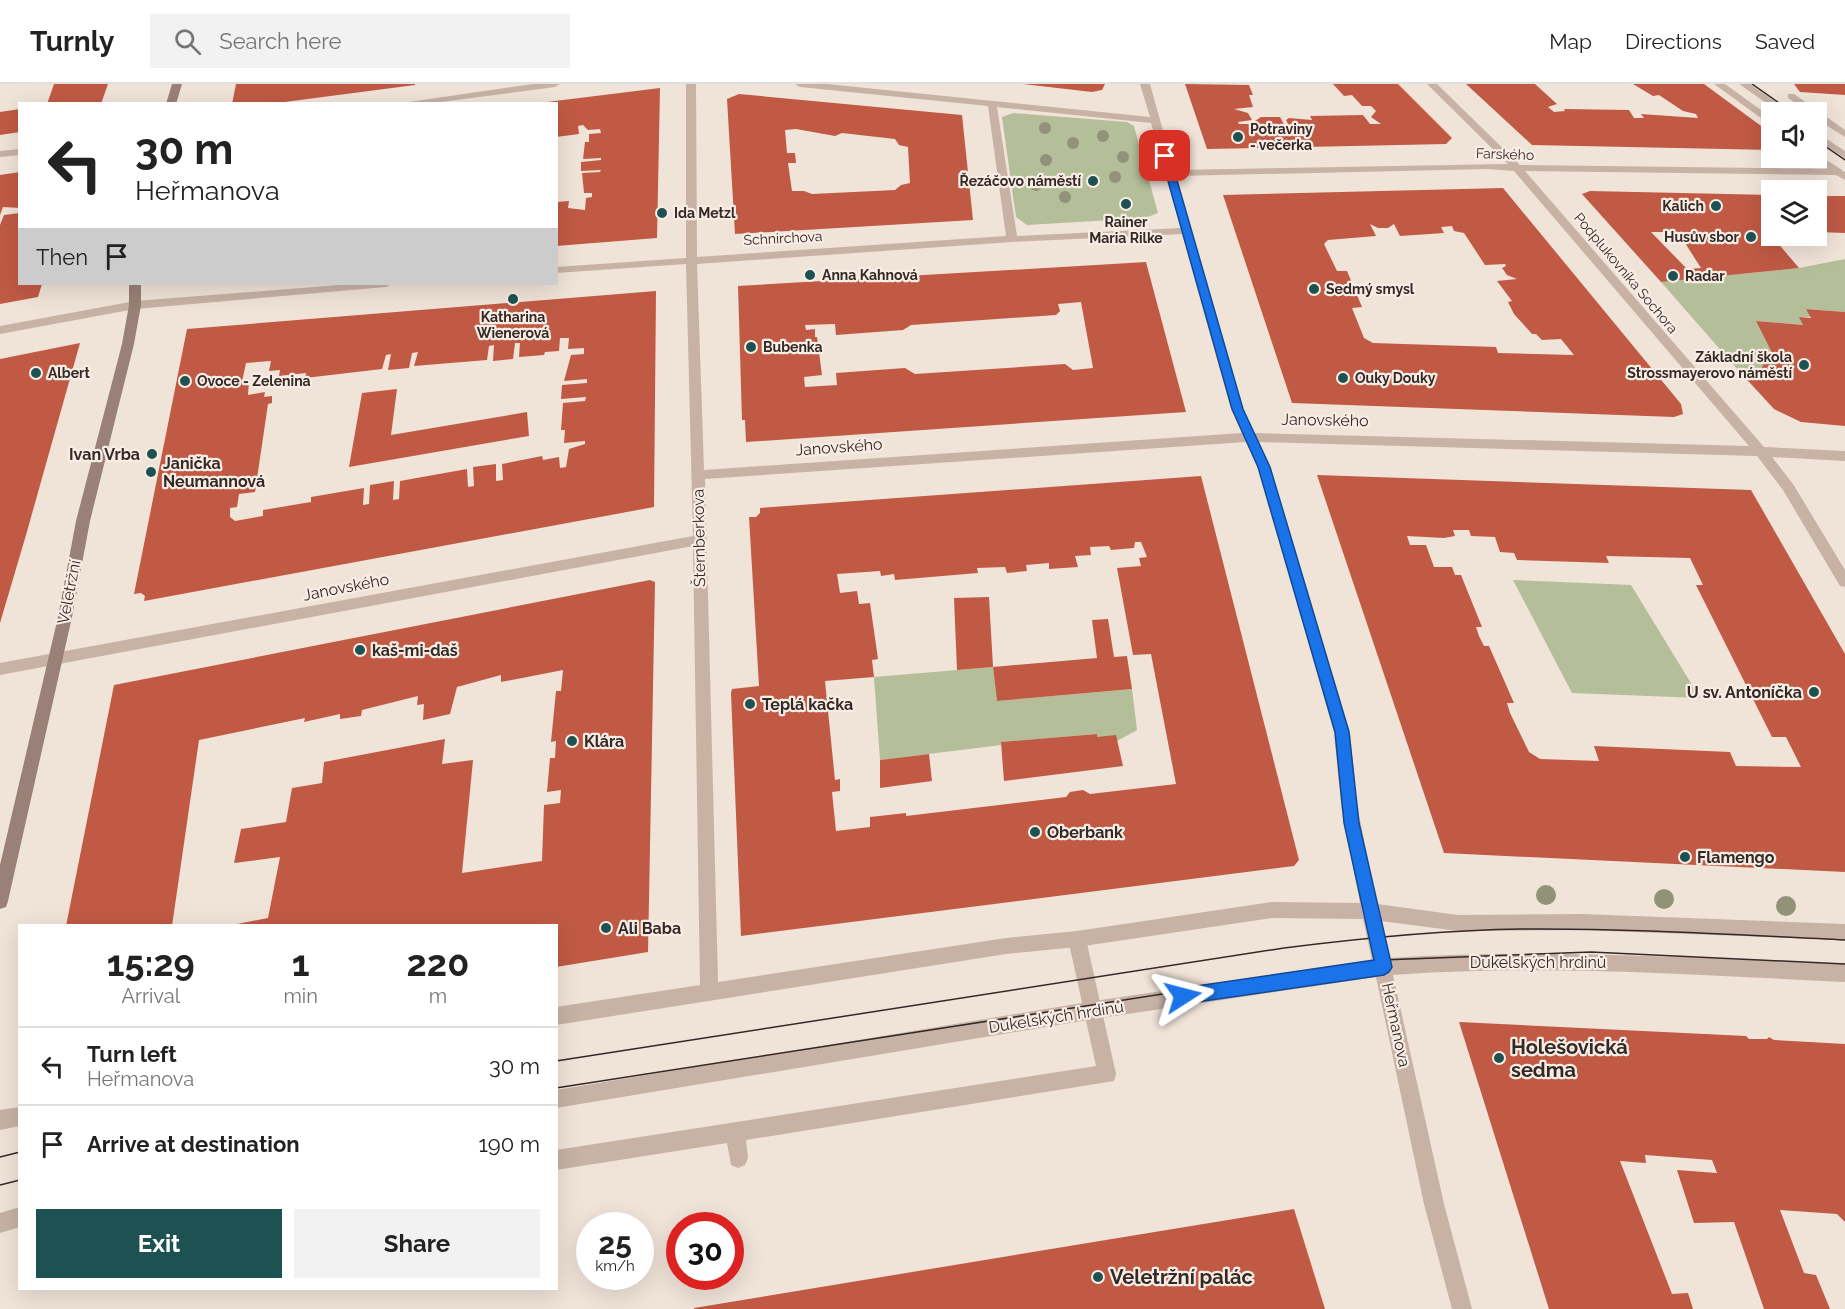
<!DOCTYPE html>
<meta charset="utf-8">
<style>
:root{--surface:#fff;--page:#f2f2f2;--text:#222;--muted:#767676;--line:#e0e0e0;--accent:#1e5252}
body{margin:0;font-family:Raleway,sans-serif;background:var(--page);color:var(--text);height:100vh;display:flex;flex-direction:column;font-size:22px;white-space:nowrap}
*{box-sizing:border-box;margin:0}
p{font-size:20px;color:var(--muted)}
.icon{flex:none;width:33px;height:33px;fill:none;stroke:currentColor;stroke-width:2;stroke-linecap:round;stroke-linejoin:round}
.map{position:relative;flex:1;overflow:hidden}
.drawer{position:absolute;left:18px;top:840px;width:540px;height:366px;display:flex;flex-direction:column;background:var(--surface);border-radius:0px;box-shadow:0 6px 24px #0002}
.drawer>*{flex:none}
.top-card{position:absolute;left:18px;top:18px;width:540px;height:183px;border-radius:0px;box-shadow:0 6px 24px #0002;background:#fff;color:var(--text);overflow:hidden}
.fabs{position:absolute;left:1761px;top:18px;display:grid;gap:12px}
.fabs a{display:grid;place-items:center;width:66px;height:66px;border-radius:0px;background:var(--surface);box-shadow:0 6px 24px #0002;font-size:30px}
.speed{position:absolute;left:576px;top:1128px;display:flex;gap:12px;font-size:30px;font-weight:700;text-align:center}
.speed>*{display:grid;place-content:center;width:78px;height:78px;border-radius:50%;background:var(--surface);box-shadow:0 6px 24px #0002;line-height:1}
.speed small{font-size:15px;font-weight:400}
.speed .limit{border:9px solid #d22;background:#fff;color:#111}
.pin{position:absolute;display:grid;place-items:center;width:51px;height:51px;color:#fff;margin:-26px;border-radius:12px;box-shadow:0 3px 9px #0006}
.me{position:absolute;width:66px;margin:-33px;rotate:81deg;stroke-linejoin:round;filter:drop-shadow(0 0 4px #0008)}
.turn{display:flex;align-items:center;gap:21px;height:126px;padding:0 18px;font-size:27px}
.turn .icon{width:78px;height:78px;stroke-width:2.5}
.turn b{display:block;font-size:42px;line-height:51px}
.then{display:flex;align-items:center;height:57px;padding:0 18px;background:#0003;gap:12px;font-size:22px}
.eta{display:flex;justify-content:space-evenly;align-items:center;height:102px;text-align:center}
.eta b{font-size:36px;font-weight:700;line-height:42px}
.button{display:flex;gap:12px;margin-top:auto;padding:12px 18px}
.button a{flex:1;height:69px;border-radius:0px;background:var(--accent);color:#fff;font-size:24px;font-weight:700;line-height:69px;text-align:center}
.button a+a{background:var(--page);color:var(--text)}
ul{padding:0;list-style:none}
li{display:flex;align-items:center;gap:18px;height:78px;padding:0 18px;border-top:2px solid var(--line)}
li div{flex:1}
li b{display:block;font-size:22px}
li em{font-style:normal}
header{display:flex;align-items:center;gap:36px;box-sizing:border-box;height:84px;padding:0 30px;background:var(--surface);border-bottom:2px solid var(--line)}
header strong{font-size:28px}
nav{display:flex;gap:33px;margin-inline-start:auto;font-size:21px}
.search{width:420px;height:54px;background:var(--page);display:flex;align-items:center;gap:15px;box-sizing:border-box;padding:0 21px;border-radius:0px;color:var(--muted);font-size:22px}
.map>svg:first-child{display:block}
.green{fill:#b4be99}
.building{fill:#c05a45;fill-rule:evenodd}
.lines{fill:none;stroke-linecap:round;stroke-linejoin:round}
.service{fill:#c7b2a5;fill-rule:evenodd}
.pedestrian{fill:#c7b2a5;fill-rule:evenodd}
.minor{fill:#c7b2a5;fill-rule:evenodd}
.secondary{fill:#9a8177;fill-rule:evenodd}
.tram{stroke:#332926;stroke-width:1.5}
.tree{fill:#929279}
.route{fill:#1a73e8;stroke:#114b97;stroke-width:1.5}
.poi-dot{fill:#1e5252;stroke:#f8ede4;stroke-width:2}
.labels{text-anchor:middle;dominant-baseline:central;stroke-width:4.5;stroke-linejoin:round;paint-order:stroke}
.far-poi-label{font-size:14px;font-weight:bold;fill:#332926;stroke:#f8ede4;text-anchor:start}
.far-street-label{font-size:14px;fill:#332926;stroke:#f8ede4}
.street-label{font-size:16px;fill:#332926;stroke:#f8ede4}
.poi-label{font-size:16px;font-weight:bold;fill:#332926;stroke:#f8ede4;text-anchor:start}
.near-poi-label{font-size:20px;font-weight:bold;fill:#332926;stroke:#f8ede4;text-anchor:start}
</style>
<header>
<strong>Turnly</strong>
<div class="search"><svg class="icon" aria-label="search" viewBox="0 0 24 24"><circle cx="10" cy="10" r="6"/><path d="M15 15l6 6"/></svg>Search here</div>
<nav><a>Map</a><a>Directions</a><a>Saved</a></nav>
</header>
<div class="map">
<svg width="1845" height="1225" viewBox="0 0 1845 1225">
<rect width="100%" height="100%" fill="#f0e3d8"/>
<path class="green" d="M 1013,29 L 1127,38 L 1134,42 L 1158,129 L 1145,134 L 1027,141 L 1016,133 L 1002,33 Z
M 1845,175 L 1845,228 L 1807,225 L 1811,233 L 1800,233 L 1804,241 L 1756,237 L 1776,277 L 1764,278 L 1762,284 L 1739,287 L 1661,198 L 1799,184 Z
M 1513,496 L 1631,501 L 1700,614 L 1572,609 Z
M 993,583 L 997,617 L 1132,605 L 1137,646 L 1117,657 L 1097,653 L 1097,650 L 1001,658 L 1001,661 L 880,676 L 874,593 Z"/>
<path class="building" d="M 54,0 L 108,0 L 101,20 L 47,20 Z
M 236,0 L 415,0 L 415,1 L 269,20 L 232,20 Z
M 1023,0 L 1105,0 L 1102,6 L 1092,8 Z
M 1185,0 L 1249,1 L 1253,11 L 1249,11 L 1253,23 L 1234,25 L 1248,29 L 1252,36 L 1238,38 L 1239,40 L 1257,40 L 1255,37 L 1261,33 L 1280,33 L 1285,42 L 1289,42 L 1286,36 L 1289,34 L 1312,36 L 1310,32 L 1363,31 L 1370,40 L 1381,40 L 1371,33 L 1376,27 L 1371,22 L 1362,22 L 1352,11 L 1344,12 L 1333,0 L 1398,0 L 1452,54 L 1446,60 L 1207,65 Z
M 1466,0 L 1535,0 L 1557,20 L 1548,23 L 1554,28 L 1565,27 L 1564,25 L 1629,26 L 1634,34 L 1644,34 L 1641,30 L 1698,34 L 1696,30 L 1683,27 L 1659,11 L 1653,12 L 1633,0 L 1704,0 L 1772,50 L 1772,66 L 1532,61 Z
M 1794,0 L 1845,0 L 1845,11 L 1800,8 Z
M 660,4 L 657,154 L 556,162 L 556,118 L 569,117 L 568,124 L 585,126 L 586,114 L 592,113 L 592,109 L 584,109 L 582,89 L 600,88 L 601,86 L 581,87 L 581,78 L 601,76 L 601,74 L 583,75 L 585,58 L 589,58 L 589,50 L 601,49 L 600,45 L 588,46 L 583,41 L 578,42 L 579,50 L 556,53 L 556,20 L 547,18 Z
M 739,10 L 962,31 L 973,136 L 735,150 L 727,15 ZM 796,45 L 835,52 L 842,49 L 895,55 L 899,61 L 908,63 L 910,99 L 901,101 L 895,106 L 812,110 L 804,107 L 792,107 L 788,79 L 796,79 L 795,69 L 787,69 L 785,46 Z
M 20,25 L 20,48 L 0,51 L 0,28 Z
M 20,88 L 20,124 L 3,123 L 0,131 L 0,91 Z
M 1503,104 L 1681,320 L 1683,330 L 1674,333 L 1292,319 L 1223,111 ZM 1370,140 L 1378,144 L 1388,144 L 1394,140 L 1400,152 L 1444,149 L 1441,143 L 1452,142 L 1454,147 L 1464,149 L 1485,181 L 1505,180 L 1506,182 L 1502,184 L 1507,191 L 1517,195 L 1497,197 L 1512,217 L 1508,218 L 1514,230 L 1532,250 L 1536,250 L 1542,256 L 1561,255 L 1574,271 L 1498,269 L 1496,263 L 1373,259 L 1364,254 L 1352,224 L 1362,223 L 1347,187 L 1337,187 L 1324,160 L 1328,156 L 1376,152 Z
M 1590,107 L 1772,111 L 1772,152 L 1816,152 L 1816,112 L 1845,112 L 1845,149 L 1818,148 L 1822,155 L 1808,155 L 1811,159 L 1764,155 L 1776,157 L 1799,184 L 1661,198 L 1582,110 ZM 1651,148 L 1678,148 L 1701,184 L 1687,185 Z
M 20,129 L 20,200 L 42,200 L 38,213 L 0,220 L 0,141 L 4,131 Z
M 1146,178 L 1186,328 L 746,358 L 745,336 L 742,336 L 738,202 ZM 1081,218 L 1093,284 L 1073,286 L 1065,280 L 915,290 L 905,284 L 836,289 L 837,301 L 805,303 L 804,293 L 822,291 L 817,253 L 815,253 L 815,245 L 806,246 L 805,241 L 835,240 L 836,251 L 903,246 L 911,241 L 1056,231 L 1060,227 L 1058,220 Z
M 656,207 L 654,423 L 144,517 L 145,512 L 141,509 L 134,510 L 187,245 ZM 560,254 L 569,254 L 568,265 L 584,264 L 584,270 L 571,271 L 564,297 L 587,295 L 587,299 L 562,301 L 561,315 L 586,313 L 585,317 L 563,319 L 561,346 L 565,346 L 564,359 L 585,357 L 585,360 L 569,365 L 566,383 L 560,384 L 559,373 L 543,376 L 542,372 L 502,380 L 503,396 L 496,397 L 496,380 L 473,383 L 474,402 L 468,403 L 467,385 L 400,397 L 399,415 L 393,416 L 394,397 L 370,401 L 369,420 L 363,421 L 364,404 L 311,413 L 311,418 L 263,426 L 263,432 L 235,437 L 230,433 L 230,424 L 237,423 L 239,410 L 255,408 L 268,320 L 272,319 L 272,312 L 264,313 L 265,308 L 248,311 L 249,297 L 242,298 L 246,279 L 271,277 L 269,287 L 280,286 L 279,292 L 306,289 L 305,294 L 382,285 L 386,271 L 391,270 L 388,286 L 409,284 L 412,269 L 418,268 L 414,282 L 487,276 L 489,262 L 494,261 L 493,277 L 513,275 L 515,259 L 520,259 L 519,273 L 544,271 L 545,268 L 559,267 Z
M 1806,225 L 1845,228 L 1845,342 L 1801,338 L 1774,325 L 1739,287 L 1762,284 L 1764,278 L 1776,277 L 1756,237 L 1803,241 L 1799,233 L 1811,234 Z
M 80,259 L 26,451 L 0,539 L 0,275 Z
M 397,305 L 391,351 L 527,328 L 529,352 L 349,383 L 362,309 Z
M 1317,391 L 1751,406 L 1845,570 L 1845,788 L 1444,769 ZM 1453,446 L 1469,446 L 1471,452 L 1495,453 L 1500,468 L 1514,469 L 1517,476 L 1609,479 L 1606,472 L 1690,474 L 1703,501 L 1696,501 L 1772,653 L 1786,653 L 1801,683 L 1736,682 L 1730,668 L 1594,662 L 1599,677 L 1540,675 L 1529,668 L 1510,629 L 1507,619 L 1514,619 L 1489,562 L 1484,562 L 1479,552 L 1476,543 L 1482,543 L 1461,491 L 1455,491 L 1452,483 L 1434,483 L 1426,461 L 1410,461 L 1407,452 L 1444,454 L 1455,452 Z
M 1201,392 L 1299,776 L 1294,782 L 741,852 L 731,609 L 732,605 L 759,602 L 749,433 L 756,433 L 760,429 L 760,424 ZM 1135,458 L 1141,458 L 1147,473 L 1139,474 L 1141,482 L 1117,484 L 1133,571 L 1151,570 L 1176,700 L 1090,710 L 1083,706 L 1070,708 L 1066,713 L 906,732 L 906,729 L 870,733 L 870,743 L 836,747 L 832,708 L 840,707 L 840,695 L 835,696 L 825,597 L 874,593 L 872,576 L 878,575 L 870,519 L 859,520 L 857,507 L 840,509 L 837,490 L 880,487 L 881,492 L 894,490 L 895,496 L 978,489 L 977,484 L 1005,483 L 1007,489 L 1027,487 L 1026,481 L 1049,479 L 1049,485 L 1078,483 L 1075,472 L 1091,471 L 1090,463 L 1109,462 L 1111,466 L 1134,464 Z
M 650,496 L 655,498 L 648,868 L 556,883 L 556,842 L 227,842 L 268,834 L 280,773 L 234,779 L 241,745 L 286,738 L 292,704 L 322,699 L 324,678 L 445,655 L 442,680 L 473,676 L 462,789 L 542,777 L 544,721 L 560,719 L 561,706 L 547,708 L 550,674 L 555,674 L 556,657 L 551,658 L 556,607 L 561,607 L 563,586 L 501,598 L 501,591 L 457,603 L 450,630 L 423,636 L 424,620 L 417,621 L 418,612 L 362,626 L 361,632 L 340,635 L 340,630 L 304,638 L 305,634 L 199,656 L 172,842 L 66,842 L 114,601 Z
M 989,513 L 993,583 L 957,586 L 954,514 Z
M 1108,535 L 1114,573 L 1127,572 L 1132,605 L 997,617 L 993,583 L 1097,574 L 1092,536 Z
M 1097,650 L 1097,653 L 1116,651 L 1123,682 L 1004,697 L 1001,658 Z
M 929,670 L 932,697 L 880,704 L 880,676 Z
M 1459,938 L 1746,952 L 1749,955 L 1767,955 L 1769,953 L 1774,956 L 1845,960 L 1845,1138 L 1837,1130 L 1780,1126 L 1804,1189 L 1816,1191 L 1830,1225 L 1764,1225 L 1734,1138 L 1694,1139 L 1677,1086 L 1717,1089 L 1712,1076 L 1645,1071 L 1646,1079 L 1620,1077 L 1672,1210 L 1688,1209 L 1693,1225 L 1549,1225 Z
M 1294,1125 L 1325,1225 L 694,1225 L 694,1224 Z"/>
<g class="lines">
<path class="service" d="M 1739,0 L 1750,0 L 1790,28 L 1779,28 Z
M 1788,10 L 1794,10 L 1845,46 L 1845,53 L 1816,35 L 1816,28 L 1809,28 L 1788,14 Z
M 1816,48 L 1845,67 L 1845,74 L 1816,56 Z
M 1077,847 L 1083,849 L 1086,855 L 1116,990 L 1114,997 L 746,1056 L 748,1074 L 745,1081 L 738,1084 L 731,1081 L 727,1059 L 556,1086 L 556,1066 L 1096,982 L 1068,855 L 1071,849 Z"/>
<path class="pedestrian" d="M 1714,0 L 1725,0 L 1772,34 L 1772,42 Z
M 1816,69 L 1842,86 L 1842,90 L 1834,90 L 1813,74 L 1816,74 Z"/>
<path class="minor" d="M 533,0 L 560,0 L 555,3 L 425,20 L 395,20 Z
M 686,0 L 696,0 L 697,173 L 1006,152 L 988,22 L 800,3 L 795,0 L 827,0 L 1150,33 L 1140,0 L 1150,0 L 1174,86 L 1508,80 L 1427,0 L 1437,0 L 1520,81 L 1838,85 L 1845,88 L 1845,96 L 1836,91 L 1525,87 L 1764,363 L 1845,367 L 1845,377 L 1772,373 L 1793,400 L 1845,486 L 1845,503 L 1840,502 L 1783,406 L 1757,372 L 1258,358 L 1270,383 L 1350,648 L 1357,721 L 1377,820 L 1458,831 L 1581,830 L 1845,840 L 1845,856 L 1581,846 L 1458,847 L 1381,837 L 1389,874 C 1541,864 1693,874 1845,880 L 1845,898 C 1694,891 1544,880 1393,891 L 1444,1120 L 1472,1225 L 1452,1225 L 1424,1120 L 1376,893 L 1094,935 L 556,1024 L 556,1006 L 1094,917 L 1372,876 L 1363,835 L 1272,834 L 1077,863 L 1006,870 L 556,941 L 556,923 L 700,901 L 693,462 L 0,591 L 0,579 L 693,452 L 686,180 L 556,189 L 556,183 L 686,174 ZM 997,23 L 1151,39 L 1181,144 L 1017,152 ZM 1487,85 L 1514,87 L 1749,362 L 1254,349 L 1243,325 L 1176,92 ZM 1182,150 L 1231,325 L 1242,349 L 704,386 L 697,180 L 1012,158 ZM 1246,358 L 1258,383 L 1334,648 L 1341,721 L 1360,819 L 1272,818 L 1077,847 L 1006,854 L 718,898 L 705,395 Z
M 20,65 L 20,71 L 0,73 L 0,67 Z
M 351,200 L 392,200 L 386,203 L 135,225 L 0,250 L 0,242 L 135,217 Z
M 20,1023 L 20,1042 L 0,1046 L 0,1026 Z
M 20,1123 L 20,1143 L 0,1149 L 0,1129 Z"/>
<path class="secondary" d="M 172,0 L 182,0 L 176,20 L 166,20 Z
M 129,200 L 141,200 L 141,221 L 134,260 L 90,437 L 72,533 L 8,817 L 6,823 L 0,825 L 0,781 L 58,533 L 76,437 L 122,260 L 129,221 Z"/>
<path class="tram" d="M 1752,0 L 1792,28
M 1816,56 L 1845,76
M 556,977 L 1284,864 C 1363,854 1441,846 1521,845 C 1629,844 1737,851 1845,856
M 556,1004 L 1382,876 L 1591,868 L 1845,880
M 0,1073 L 20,1068
M 0,1101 L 20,1096"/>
</g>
<g class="tree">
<circle cx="1045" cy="44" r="6"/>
<circle cx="1103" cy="52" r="6"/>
<circle cx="1073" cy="59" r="6"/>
<circle cx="1123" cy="73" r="6"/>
<circle cx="1046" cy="76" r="6"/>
<circle cx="1115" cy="93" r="6"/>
<circle cx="1036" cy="101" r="6"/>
<circle cx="1065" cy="113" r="6"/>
<circle cx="1546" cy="811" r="10"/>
<circle cx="1664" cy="815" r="10"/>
<circle cx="1786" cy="822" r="10"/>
</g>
<path class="route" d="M 1165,69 L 1170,72 L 1243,325 L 1270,383 L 1349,648 L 1359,739 L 1392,883 L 1389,888 L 1384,891 L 1183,920 L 1177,918 L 1175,912 L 1177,907 L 1183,904 L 1374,876 L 1344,739 L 1335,648 L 1258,383 L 1232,325 L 1161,72 Z"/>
<g class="poi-dot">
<circle cx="1238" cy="53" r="6"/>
<circle cx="1093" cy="97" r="6"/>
<circle cx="1126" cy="120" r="6"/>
<circle cx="1716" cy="122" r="6"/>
<circle cx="662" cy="129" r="6"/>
<circle cx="1751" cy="153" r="6"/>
<circle cx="810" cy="191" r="6"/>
<circle cx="1673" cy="192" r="6"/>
<circle cx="1314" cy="205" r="6"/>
<circle cx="513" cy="215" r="6"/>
<circle cx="751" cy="263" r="6"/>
<circle cx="1804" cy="281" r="6"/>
<circle cx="36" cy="289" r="6"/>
<circle cx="1343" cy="294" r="6"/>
<circle cx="185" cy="297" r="6"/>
<circle cx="152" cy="370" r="6"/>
<circle cx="151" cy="388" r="6"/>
<circle cx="360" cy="566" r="6"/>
<circle cx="1814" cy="608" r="6"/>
<circle cx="750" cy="620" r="6"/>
<circle cx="572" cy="657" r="6"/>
<circle cx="1035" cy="748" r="6"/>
<circle cx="1685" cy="773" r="6"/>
<circle cx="606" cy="844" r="6"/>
<circle cx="1499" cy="974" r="6"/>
<circle cx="1098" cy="1193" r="6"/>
</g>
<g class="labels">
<g class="far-poi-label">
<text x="1250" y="45">Potraviny<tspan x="1250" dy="16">- večerka</tspan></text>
<text x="1081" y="97" text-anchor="end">Řezáčovo náměstí</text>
<text x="1704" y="122" text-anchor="end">Kalich</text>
<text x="674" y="129">Ida Metzl</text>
<text x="1126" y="138" text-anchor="middle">Rainer<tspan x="1126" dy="16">Maria Rilke</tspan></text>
<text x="1739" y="153" text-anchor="end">Husův sbor</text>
<text x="822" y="191">Anna Kahnová</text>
<text x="1685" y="192">Radar</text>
<text x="1326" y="205">Sedmý smysl</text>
<text x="513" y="233" text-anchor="middle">Katharina<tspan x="513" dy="16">Wienerová</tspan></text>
<text x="763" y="263">Bubenka</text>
<text x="1792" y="273" text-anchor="end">Základní škola<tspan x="1792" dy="16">Strossmayerovo náměstí</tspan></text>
<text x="48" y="289">Albert</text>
<text x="1355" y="294">Ouky Douky</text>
<text x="197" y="297">Ovoce - Zelenina</text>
</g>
<g class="far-street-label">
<text transform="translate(1505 70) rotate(2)">Farského</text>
<text transform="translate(783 154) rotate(-3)">Schnirchova</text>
<text transform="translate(1626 189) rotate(50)">Podplukovníka Sochora</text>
</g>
<g class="street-label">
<text transform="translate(1325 336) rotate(1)">Janovského</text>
<text transform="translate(839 363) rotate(-4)">Janovského</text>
<text transform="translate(699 454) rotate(-91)">Šternberkova</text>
<text transform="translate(346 503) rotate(-11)">Janovského</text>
<text transform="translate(69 508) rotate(-79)">Veletržní</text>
<text x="1538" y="878">Dukelských hrdinů</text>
<text transform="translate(1056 933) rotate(-9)">Dukelských hrdinů</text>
<text transform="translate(1396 941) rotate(78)">Heřmanova</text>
</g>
<g class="poi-label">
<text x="140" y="370" text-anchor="end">Ivan Vrba</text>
<text x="163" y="379">Janička<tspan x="163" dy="18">Neumannová</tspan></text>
<text x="372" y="566">kaš-mi-daš</text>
<text x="1802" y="608" text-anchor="end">U sv. Antoníčka</text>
<text x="762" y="620">Teplá kačka</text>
<text x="584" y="657">Klára</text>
<text x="1047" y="748">Oberbank</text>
<text x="1697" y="773">Flamengo</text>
<text x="618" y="844">Ali Baba</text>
</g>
<g class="near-poi-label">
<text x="1511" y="963">Holešovická<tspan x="1511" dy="23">sedma</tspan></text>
<text x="1110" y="1193">Veletržní palác</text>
</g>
</g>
</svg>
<div class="fabs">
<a><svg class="icon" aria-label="sound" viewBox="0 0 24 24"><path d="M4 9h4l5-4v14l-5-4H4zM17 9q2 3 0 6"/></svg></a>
<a><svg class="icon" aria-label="layers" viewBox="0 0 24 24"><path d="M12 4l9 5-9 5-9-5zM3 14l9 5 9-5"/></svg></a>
</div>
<div class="speed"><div>25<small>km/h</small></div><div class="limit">30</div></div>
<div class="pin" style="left:1165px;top:72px;background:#d93025"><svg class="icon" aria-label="arrive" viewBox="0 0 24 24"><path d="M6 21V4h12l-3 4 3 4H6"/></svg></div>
<svg class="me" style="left:1183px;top:912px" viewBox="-20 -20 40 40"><path d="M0-17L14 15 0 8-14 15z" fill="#1a73e8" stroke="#fff" stroke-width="4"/></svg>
<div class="top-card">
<div class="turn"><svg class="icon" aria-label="left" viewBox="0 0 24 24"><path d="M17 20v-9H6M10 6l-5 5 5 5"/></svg><div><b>30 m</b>Heřmanova</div></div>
<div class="then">Then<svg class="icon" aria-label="arrive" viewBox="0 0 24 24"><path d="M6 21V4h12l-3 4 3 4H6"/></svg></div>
</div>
<section class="drawer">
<div class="eta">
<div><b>15:29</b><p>Arrival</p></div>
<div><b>1</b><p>min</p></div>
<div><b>220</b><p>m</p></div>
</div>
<ul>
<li><svg class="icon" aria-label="left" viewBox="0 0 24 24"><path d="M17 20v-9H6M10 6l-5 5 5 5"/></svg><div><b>Turn left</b><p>Heřmanova</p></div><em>30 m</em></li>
<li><svg class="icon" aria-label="arrive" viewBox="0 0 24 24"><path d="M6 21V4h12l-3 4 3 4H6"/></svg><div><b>Arrive at destination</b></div><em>190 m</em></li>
</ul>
<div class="button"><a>Exit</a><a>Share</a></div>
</section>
</div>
